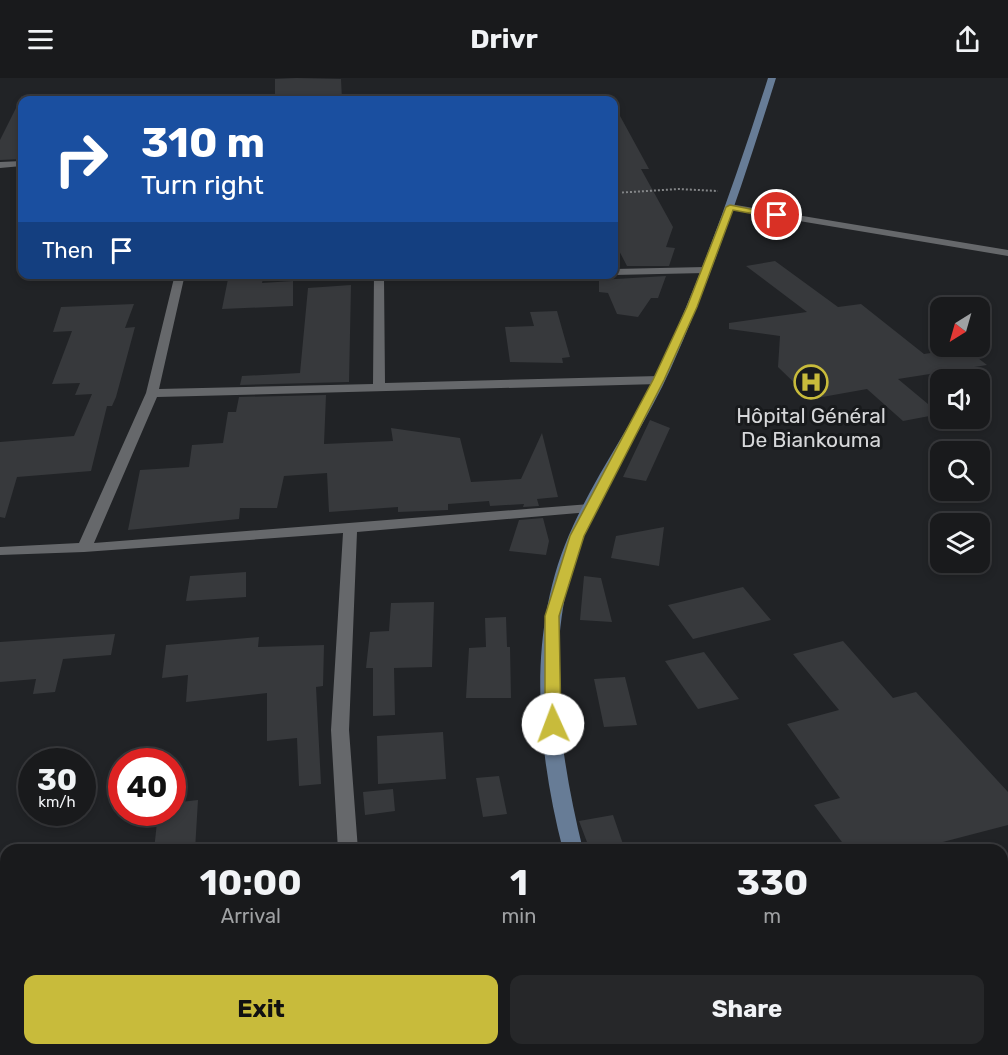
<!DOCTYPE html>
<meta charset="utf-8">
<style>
:root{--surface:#191a1c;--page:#262729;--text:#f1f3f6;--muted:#9fa1a3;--line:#37383b;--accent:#c8bb3b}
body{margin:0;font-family:Rubik,sans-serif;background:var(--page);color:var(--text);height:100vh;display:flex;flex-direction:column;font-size:22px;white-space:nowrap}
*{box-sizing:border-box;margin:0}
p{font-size:20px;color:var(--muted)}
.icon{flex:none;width:33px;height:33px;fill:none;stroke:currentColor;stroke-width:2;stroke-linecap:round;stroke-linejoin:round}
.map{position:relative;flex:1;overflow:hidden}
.details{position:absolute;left:0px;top:766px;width:1008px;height:212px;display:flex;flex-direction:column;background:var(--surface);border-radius:18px 18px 0 0;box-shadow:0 3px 9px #0003,0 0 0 2px var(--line)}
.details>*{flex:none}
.banner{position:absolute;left:18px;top:18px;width:600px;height:183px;border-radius:12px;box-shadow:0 3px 9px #0003,0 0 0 2px var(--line);background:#1a4fa0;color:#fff;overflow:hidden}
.needle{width:39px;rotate:217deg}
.controls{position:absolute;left:930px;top:219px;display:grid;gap:12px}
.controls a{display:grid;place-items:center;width:60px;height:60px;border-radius:12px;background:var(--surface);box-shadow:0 3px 9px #0003,0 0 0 2px var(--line);font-size:30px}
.speed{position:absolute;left:18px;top:670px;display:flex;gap:12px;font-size:30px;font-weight:700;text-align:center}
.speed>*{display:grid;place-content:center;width:78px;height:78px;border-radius:50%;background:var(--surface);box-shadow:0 3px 9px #0003,0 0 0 2px var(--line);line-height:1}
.speed small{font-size:15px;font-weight:400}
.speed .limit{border:9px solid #d22;background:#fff;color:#111}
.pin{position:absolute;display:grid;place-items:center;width:51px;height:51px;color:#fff;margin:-26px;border:3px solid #fff;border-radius:50%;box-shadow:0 2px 6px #0007}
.me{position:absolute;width:66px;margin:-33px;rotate:358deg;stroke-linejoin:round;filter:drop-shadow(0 0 4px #0008)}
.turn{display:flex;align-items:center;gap:21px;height:126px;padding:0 24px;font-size:27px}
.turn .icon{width:78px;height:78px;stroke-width:2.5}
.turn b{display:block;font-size:42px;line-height:51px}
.then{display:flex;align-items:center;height:57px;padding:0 24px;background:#0003;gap:12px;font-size:22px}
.eta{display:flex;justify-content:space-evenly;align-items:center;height:102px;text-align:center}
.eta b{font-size:36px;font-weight:700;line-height:42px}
.action{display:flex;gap:12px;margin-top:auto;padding:12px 24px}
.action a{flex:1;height:69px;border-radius:12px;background:var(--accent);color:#111;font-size:24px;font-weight:700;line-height:69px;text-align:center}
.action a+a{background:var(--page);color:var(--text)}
header{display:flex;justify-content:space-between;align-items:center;height:78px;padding:0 24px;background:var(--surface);font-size:27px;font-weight:700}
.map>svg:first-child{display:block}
.building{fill:#37393c}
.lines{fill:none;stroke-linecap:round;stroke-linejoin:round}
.path{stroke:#848688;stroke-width:2;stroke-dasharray:2 2;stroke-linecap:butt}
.street{fill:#66686b;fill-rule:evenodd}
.secondary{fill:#677c96;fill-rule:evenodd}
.route{fill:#c8bb3b;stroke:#827a26;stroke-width:1.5}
.labels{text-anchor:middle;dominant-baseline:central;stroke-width:6;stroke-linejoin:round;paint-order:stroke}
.poi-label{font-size:21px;fill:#d6d7d9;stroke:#181a1c}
</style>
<header><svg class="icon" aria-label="menu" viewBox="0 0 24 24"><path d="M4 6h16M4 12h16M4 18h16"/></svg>Drivr<svg class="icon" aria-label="share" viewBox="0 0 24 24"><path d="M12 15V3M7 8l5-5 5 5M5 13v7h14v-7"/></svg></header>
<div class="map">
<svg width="1008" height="977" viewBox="0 0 1008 977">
<rect width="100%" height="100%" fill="#212326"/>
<path class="building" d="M 296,0 L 341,1 L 342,22 L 275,22 L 275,1 Z
M 22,18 L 22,78 L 21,81 L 0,82 L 0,62 Z
M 614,27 L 649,91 L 641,91 L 673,149 L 666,169 L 675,170 L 669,188 L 627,188 L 614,163 Z
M 775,183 L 838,229 L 861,226 L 924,276 L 965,270 L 987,287 L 898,301 L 940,336 L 903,343 L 867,311 L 811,321 L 778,289 L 780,258 L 729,251 L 729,245 L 807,234 L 746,188 Z
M 229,196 L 264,196 L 262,205 L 293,203 L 293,228 L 222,231 Z
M 666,198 L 658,220 L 651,220 L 638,239 L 617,236 L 608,215 L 599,214 L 599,202 Z
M 351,207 L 349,304 L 240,307 L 242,298 L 300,295 L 308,210 Z
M 134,226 L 125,250 L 135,249 L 116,319 L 112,328 L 107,328 L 91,393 L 17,399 L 5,440 L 0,439 L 0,364 L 74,358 L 92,316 L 75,317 L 80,305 L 52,306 L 72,253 L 53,254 L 61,229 Z
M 557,233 L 570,279 L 562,280 L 563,285 L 510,284 L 505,249 L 534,248 L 530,234 Z
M 326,317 L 324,366 L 393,363 L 391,350 L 460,360 L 471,404 L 521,401 L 542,355 L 558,419 L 537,421 L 539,428 L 523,429 L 524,426 L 490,428 L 489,423 L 448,426 L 448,432 L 398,434 L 398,429 L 329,434 L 327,395 L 284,398 L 277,430 L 240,430 L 239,441 L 128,452 L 140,392 L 189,389 L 192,367 L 223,365 L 228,334 L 236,334 L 239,319 Z
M 650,342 L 670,350 L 646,403 L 623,399 Z
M 543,440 L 549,463 L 546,477 L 509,473 L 519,442 Z
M 664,449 L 659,488 L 611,480 L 616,458 Z
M 246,494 L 246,519 L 186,523 L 190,498 Z
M 584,498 L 601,500 L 612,544 L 580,542 Z
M 743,509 L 771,542 L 693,561 L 668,527 Z
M 434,524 L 432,589 L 394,590 L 395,637 L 373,638 L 373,590 L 366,590 L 370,554 L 389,553 L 391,525 Z
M 506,539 L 507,569 L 510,569 L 511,620 L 466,620 L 469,570 L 486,569 L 485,540 Z
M 115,556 L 111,577 L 63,581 L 55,614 L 33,616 L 36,601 L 0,604 L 0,564 Z
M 259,559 L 258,569 L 324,567 L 323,608 L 316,609 L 321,706 L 299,708 L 297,660 L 267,663 L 267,615 L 186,624 L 188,597 L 162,600 L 166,567 Z
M 843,563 L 893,620 L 916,614 L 1008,714 L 1008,747 L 912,772 L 848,772 L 814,727 L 840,720 L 787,646 L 839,632 L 793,576 Z
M 704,574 L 739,621 L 698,631 L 665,583 Z
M 625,599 L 637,647 L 604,649 L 594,601 Z
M 443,654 L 446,701 L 378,706 L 377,658 Z
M 499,698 L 507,736 L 483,739 L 476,700 Z
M 393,711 L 395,733 L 365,737 L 363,714 Z
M 198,722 L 195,772 L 154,772 L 158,735 L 172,735 L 172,725 Z
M 613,737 L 625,772 L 590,772 L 579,743 Z"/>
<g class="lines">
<path class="path" d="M 614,115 L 678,111 L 718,113"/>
<path class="street" d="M 22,83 L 22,88 L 0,90 L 0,84 Z
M 730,126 L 1008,172 L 1008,178 L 727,131 L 727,127 Z
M 705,189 L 709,190 L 709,194 L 705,195 L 614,197 L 612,196 L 614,191 Z
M 175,196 L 185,196 L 159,311 L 373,306 L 374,196 L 517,196 L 512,199 L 384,200 L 385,305 L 659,298 L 665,302 L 659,306 L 157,319 L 94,465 L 590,426 L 597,430 L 590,434 L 357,454 L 349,652 L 358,772 L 338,772 L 331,652 L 343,455 L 84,474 L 0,477 L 0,469 L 79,465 L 146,315 Z
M 349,972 L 371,972 L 371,977 L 349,977 Z"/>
<path class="secondary" d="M 768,0 L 776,0 C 745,99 713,196 671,290 C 647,344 612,393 588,447 C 541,550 557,665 583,772 L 563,772 C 536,667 526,549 573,448 C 598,393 634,344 660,289 C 703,195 737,98 768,0 Z
M 628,972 L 650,972 L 652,977 L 630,977 Z"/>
</g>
<path class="route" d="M 730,127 L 781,137 L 777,140 L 733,132 L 697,229 L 664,302 L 584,458 L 559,538 L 561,646 L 559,650 L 547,650 L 545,646 L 545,538 L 570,458 L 653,302 L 687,229 L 726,129 Z"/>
<defs>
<g id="hospital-ring" transform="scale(1.725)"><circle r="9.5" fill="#181a1c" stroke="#c8bb3b" stroke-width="1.5"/><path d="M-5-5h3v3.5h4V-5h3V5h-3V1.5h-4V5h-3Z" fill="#c8bb3b"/></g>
</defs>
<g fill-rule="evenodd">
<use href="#hospital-ring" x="811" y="304"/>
</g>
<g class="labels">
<g class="poi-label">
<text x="811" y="337">Hôpital Général<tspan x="811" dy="24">De Biankouma</tspan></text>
</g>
</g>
</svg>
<div class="controls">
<a><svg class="needle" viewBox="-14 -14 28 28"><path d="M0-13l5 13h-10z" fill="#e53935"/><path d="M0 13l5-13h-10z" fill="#9fa1a3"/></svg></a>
<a><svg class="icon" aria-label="sound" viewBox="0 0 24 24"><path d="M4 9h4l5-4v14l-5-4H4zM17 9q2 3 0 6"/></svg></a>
<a><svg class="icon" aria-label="search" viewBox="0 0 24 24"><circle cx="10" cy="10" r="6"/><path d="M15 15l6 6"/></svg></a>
<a><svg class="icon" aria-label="layers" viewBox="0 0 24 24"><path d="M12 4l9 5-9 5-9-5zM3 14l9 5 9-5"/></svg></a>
</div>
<div class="speed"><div>30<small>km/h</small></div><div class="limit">40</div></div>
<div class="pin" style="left:777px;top:137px;background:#d93025"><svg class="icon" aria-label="arrive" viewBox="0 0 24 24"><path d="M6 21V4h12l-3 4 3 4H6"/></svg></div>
<svg class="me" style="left:553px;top:646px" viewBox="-20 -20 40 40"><circle r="19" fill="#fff"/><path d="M0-13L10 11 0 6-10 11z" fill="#c8bb3b"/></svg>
<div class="banner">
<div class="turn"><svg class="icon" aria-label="right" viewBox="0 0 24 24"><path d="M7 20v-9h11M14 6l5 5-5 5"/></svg><div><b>310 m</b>Turn right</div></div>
<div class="then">Then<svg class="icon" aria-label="arrive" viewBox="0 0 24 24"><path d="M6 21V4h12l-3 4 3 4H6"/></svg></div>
</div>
<section class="details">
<div class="eta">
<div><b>10:00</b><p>Arrival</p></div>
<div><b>1</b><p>min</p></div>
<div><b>330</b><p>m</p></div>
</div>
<div class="action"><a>Exit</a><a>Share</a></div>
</section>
</div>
